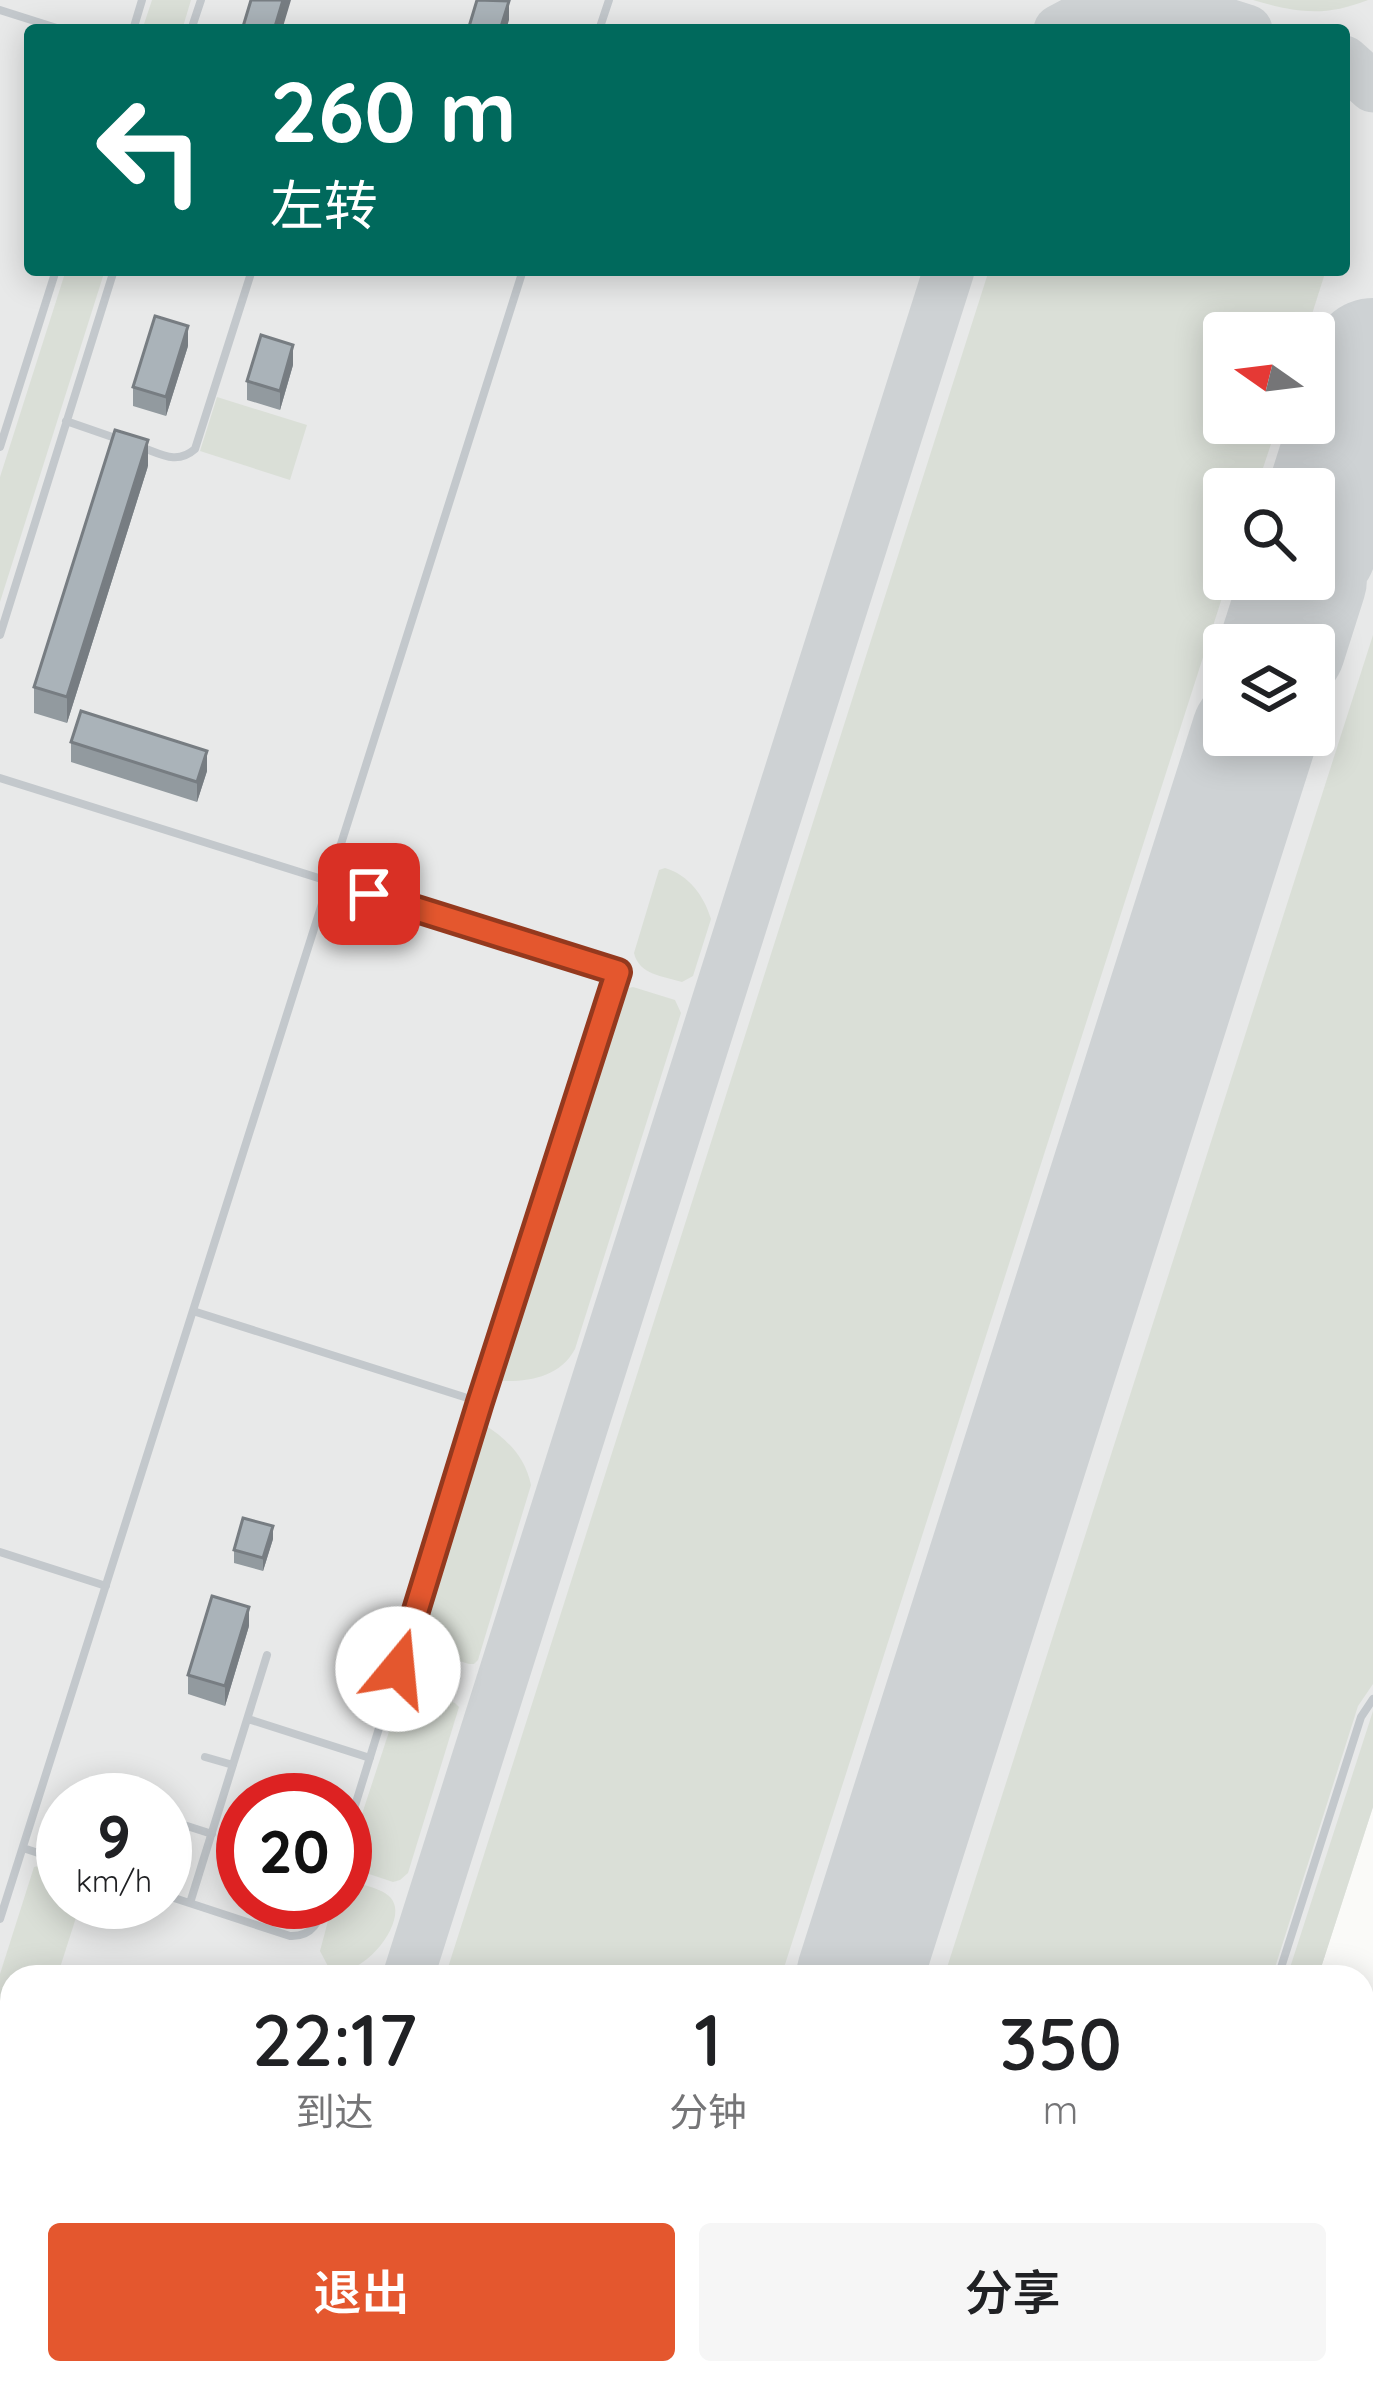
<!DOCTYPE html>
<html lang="zh">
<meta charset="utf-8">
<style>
:root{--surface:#fff;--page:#f6f6f6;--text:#202124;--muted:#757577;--accent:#e4572e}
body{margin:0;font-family:Quicksand,"Noto Sans SC",sans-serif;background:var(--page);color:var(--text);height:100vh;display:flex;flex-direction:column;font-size:45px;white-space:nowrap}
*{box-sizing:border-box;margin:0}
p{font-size:39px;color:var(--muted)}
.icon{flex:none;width:66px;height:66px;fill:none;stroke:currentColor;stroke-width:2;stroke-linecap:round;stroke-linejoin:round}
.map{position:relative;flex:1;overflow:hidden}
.side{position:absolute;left:0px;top:1965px;width:1374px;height:420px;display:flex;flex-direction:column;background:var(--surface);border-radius:36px 36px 0 0;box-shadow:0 6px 30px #0003}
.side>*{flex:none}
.banner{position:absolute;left:24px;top:24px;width:1326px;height:252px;border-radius:12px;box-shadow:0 6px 30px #0003;background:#00695c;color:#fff;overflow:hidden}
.needle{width:78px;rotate:284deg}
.controls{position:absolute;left:1203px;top:312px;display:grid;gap:24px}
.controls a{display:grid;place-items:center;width:132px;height:132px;border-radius:12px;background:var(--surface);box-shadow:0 6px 30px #0003;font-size:60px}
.speed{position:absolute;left:36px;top:1773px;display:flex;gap:24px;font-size:60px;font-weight:700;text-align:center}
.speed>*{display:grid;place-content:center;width:156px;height:156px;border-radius:50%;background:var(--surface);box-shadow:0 6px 30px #0003;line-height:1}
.speed small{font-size:30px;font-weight:400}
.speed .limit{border:18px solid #d22;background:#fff;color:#111}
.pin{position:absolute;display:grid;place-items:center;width:102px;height:102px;color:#fff;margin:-51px;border-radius:24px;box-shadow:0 6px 18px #0006}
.me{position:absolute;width:132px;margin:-66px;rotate:17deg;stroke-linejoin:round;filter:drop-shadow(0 0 9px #0008)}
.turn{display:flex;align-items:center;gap:42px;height:252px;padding:0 48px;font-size:54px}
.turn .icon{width:156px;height:156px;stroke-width:2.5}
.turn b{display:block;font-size:84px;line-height:102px}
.eta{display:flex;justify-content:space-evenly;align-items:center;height:204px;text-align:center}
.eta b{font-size:72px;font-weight:600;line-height:84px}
.action{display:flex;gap:24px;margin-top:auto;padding:24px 48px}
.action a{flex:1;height:138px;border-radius:12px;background:var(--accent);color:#fff;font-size:48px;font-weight:600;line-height:138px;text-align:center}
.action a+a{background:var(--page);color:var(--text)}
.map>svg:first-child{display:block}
.built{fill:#e8e9e9;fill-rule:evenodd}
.grass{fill:#dadfd7}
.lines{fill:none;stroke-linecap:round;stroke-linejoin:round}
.taxiway{stroke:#ced2d4;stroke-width:51}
.runway{stroke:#ced2d4;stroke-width:126}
.service{stroke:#c3c8cc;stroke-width:8}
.wall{fill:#929a9f}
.shaded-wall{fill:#777d82}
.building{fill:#aab3b9;stroke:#777d82;stroke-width:3}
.route-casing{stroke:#94391e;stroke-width:30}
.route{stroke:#e4572e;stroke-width:21}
</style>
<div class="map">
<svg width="1373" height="2385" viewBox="0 0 1373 2385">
<rect width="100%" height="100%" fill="#fafaf8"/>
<path class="built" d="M 0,0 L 1373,0 L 1373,1807 L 1318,1977 L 12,1977 L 12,2373 L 1190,2373 L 1187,2385 L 0,2385 ZM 30,30 L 1344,30 L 1344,270 L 30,270 ZM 1224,333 L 1314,333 L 1314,423 L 1224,423 ZM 1224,489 L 1314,489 L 1314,579 L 1224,579 ZM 1224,645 L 1314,645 L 1314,735 L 1224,735 ZM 63,1800 L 165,1800 L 165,1902 L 63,1902 ZM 243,1800 L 345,1800 L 345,1902 L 243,1902 Z"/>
<path class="grass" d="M 152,0 L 191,0 L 182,30 L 142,30 Z
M 1253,0 L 1368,0 C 1325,17 1296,13 1253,0 Z
M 66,270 L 105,270 L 0,602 L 0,477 Z
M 989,270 L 1326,270 L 1306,333 L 1224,333 L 1224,423 L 1278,423 L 1256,489 L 1224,489 L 1224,579 L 1228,579 L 781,1977 L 445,1977 Z
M 217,397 L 307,425 L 290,480 L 200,451 Z
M 1373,635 L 1373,1684 L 1358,1706 L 1272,1977 L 944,1977 Z
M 665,868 C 689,875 704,896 711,919 L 693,976 L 682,982 C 663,976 639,975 634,953 L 659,870 Z
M 633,987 L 675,1000 L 681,1013 L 575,1349 C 560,1377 529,1382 500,1381 L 621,994 L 624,989 Z
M 485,1425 C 508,1440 525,1457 531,1485 L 478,1660 L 474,1664 L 469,1664 L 422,1649 L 418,1647 L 418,1641 Z
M 404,1686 L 455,1703 L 459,1707 L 408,1873 L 400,1880 L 393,1882 L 345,1866 Z
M 1373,1711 L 1373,1807 L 1318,1977 L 1287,1977 Z
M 50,1863 L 63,1867 L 63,1902 L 81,1902 L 57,1977 L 12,1977 L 12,2120 L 0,2158 L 0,1974 L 34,1867 Z
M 345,1880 C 358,1884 380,1887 390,1897 C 412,1919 361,1982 330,1970 L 320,1951 L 333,1902 L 345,1902 Z
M 316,2373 L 602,2373 L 610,2385 L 312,2385 Z
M 817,2373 L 1028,2373 L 1025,2385 L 813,2385 Z
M 1043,2373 L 1147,2373 L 1143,2385 L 1039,2385 Z"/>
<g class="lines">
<path class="taxiway" d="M 1151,0 L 1247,30
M 1059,30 L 1097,10 L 1151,0
M 1344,61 L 1373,87
M 408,1977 L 949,270
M 681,2373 L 686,2385
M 280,2385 L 284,2373"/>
<path class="runway" d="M 1314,547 L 1373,361
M 1283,645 L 1304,579
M 859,1977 L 1254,735
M 730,2385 L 734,2373"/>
<path class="service" d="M 0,10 L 63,30
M 133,30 L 142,0
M 191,30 L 201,0
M 599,30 L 609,0
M 66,421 L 121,440
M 0,447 L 56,270
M 141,447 C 161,454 177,465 195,449 L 252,270
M 0,635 L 114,270
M 0,778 L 618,972 L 480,1402 L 193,1311
M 0,1552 L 106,1586
M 248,1719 L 370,1758
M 205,1757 L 233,1765
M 184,1825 L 212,1834
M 345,1838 L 480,1402
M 23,1848 L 63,1861
M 165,1895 L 290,1936 C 313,1937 319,1921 325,1902
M 190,1903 L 267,1655
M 0,1919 L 523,270
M 1278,1977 L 1361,1717 L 1373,1699
M 1148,2385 L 1151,2373"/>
</g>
<path class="wall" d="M 188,346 L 166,416 L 133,406 L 133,387 Z
M 293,365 L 280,410 L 247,400 L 247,381 Z
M 148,466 L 67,723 L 34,713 L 34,687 Z
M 71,742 L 207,771 L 197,802 L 71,762 Z
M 273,1539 L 263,1571 L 234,1563 L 234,1550 Z
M 249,1626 L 225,1706 L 188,1694 L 188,1675 Z"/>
<path class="shaded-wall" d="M 283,0 L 291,0 L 282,30 L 274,30 Z
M 509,1 L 509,20 L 506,30 L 500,30 Z
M 188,326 L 188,346 L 166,416 L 166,397 Z
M 293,345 L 293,365 L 280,410 L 280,391 Z
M 148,440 L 148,466 L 67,723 L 67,697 Z
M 207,751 L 207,771 L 197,802 L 197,782 Z
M 273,1526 L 273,1539 L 263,1571 L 263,1558 Z
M 249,1607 L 249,1626 L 225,1706 L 225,1686 Z"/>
<path class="building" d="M 251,0 L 283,0 L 274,30 L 242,30 Z
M 477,0 L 509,1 L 500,30 L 468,30 Z
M 155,316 L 188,326 L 166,397 L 133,387 Z
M 261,335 L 293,345 L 280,391 L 247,381 Z
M 115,430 L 148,440 L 67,697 L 34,687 Z
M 81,711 L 207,751 L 197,782 L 71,742 Z
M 243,1518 L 273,1526 L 263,1558 L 234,1550 Z
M 212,1596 L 249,1607 L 225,1686 L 188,1675 Z"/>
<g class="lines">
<g class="route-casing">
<path id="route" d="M 369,894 L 618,972 L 480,1402 L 398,1669"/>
</g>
<use href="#route" class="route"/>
</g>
</svg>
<div class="controls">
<a><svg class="needle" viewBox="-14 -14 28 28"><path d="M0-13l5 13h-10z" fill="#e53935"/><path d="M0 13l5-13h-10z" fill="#757577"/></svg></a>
<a><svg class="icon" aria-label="search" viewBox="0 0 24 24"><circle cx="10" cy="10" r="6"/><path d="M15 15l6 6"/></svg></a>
<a><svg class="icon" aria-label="layers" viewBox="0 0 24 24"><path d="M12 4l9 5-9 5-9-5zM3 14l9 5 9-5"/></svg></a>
</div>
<div class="speed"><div>9<small>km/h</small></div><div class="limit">20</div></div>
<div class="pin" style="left:369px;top:894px;background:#d93025"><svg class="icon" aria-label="arrive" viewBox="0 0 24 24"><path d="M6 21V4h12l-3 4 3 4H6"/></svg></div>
<svg class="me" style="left:398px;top:1669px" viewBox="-20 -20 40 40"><circle r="19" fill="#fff"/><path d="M0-13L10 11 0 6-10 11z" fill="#e4572e"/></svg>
<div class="banner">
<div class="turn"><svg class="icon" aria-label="left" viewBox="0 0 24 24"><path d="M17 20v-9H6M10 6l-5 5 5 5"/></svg><div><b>260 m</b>左转</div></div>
</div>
<section class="side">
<div class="eta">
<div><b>22:17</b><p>到达</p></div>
<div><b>1</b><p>分钟</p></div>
<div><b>350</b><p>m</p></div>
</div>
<div class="action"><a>退出</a><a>分享</a></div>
</section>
</div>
